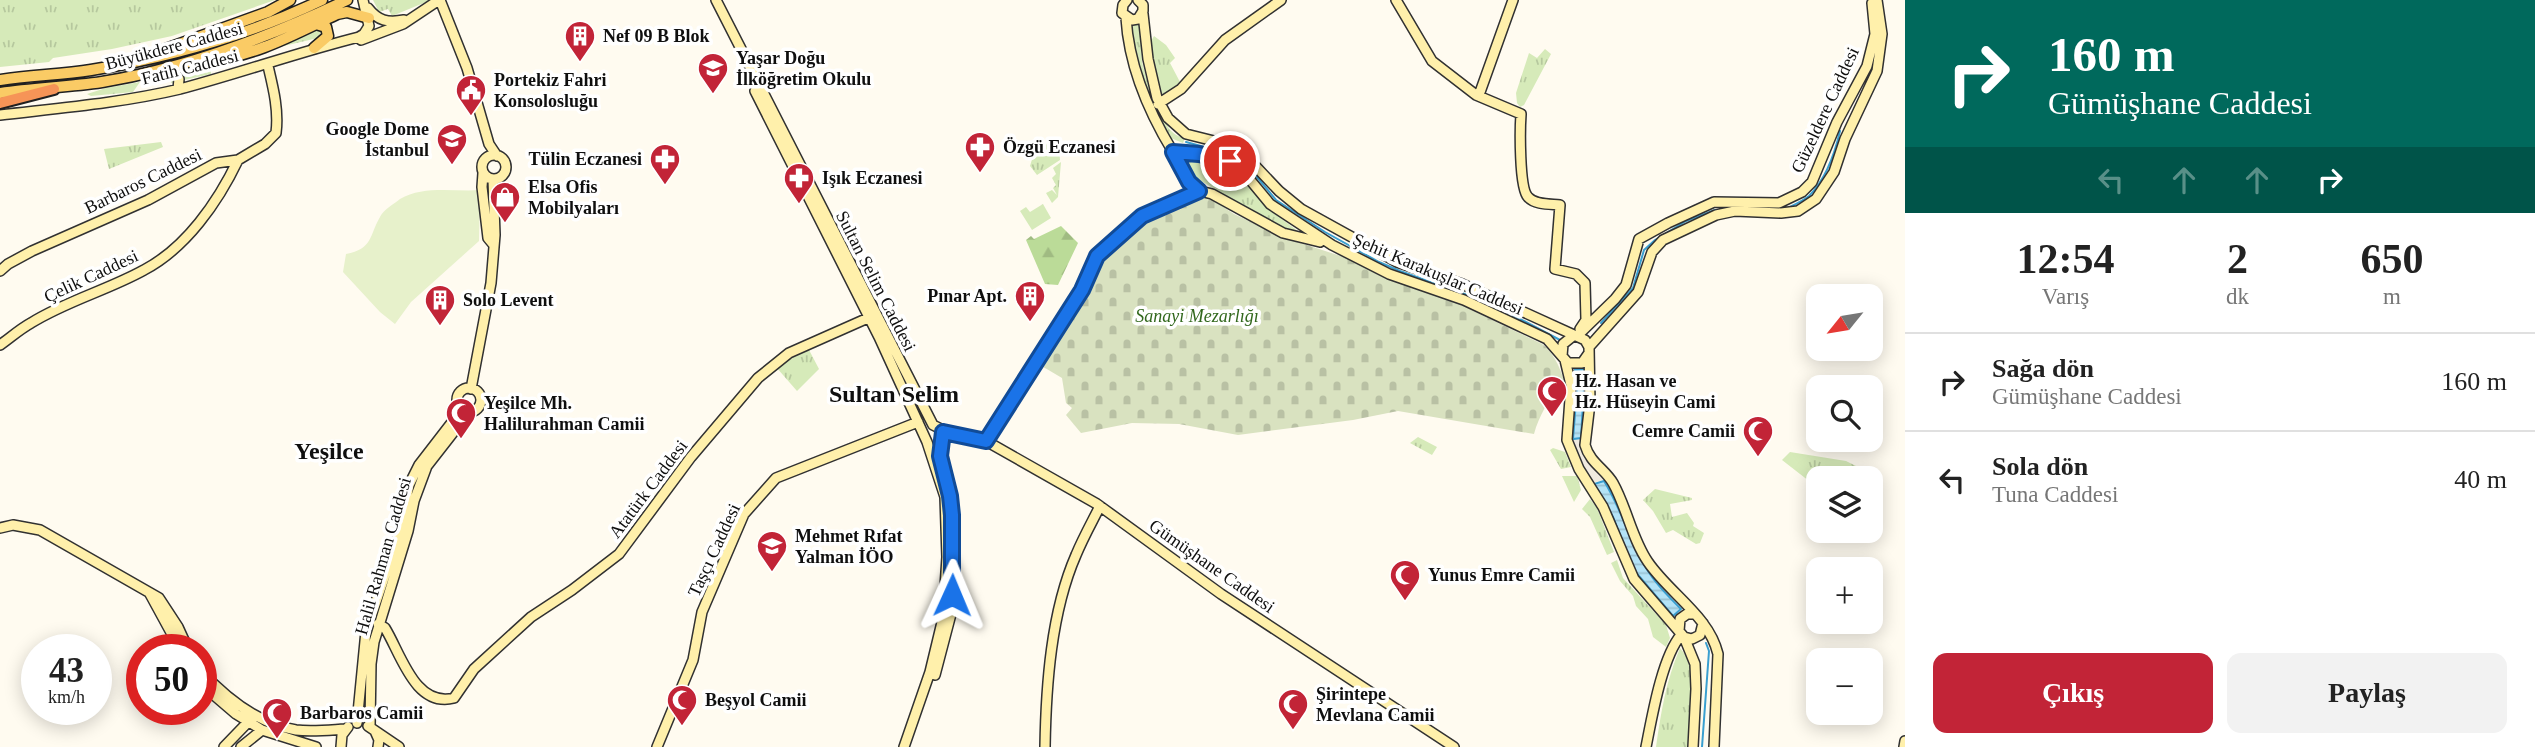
<!DOCTYPE html>
<html lang="tr">
<meta charset="utf-8">
<style>
:root{--surface:#fff;--page:#f2f2f2;--text:#222;--muted:#767676;--line:#e0e0e0;--accent:#c22437}
body{margin:0;font-family:"Times New Roman",serif;background:var(--page);color:var(--text);height:100vh;display:flex;flex-direction:column;font-size:26px;white-space:nowrap}
*{box-sizing:border-box;margin:0}
p{font-size:23px;color:var(--muted)}
.icon{flex:none;width:38px;height:38px;fill:none;stroke:currentColor;stroke-width:2;stroke-linecap:round;stroke-linejoin:round}
.map{position:relative;flex:1;overflow:hidden}
.sheet{display:flex;flex-direction:column;background:var(--surface);width:630px}
.sheet>*{flex:none}
.top-card{background:#00695c;color:#fff;overflow:hidden}
.needle{width:46px;rotate:240deg}
.buttons{position:absolute;left:1806px;top:284px;display:grid;gap:14px}
.buttons a{display:grid;place-items:center;width:77px;height:77px;border-radius:14px;background:var(--surface);box-shadow:0 4px 18px #0003;font-size:35px}
.speed{position:absolute;left:21px;top:634px;display:flex;gap:14px;font-size:35px;font-weight:700;text-align:center}
.speed>*{display:grid;place-content:center;width:91px;height:91px;border-radius:50%;background:var(--surface);box-shadow:0 4px 18px #0003;line-height:1}
.speed small{font-size:18px;font-weight:400}
.speed .limit{border:10px solid #d22;background:#fff;color:#111}
.pin{position:absolute;display:grid;place-items:center;width:60px;height:60px;color:#fff;margin:-30px;border:4px solid #fff;border-radius:50%;box-shadow:0 2px 7px #0007}
.me{position:absolute;width:77px;margin:-38px;rotate:1deg;stroke-linejoin:round;filter:drop-shadow(0 0 5px #0008)}
.turn{display:flex;align-items:center;gap:24px;height:147px;padding:0 28px;font-size:32px}
.turn .icon{width:91px;height:91px;stroke-width:2.5}
.turn b{display:block;font-size:49px;line-height:60px}
.lanes{display:flex;align-items:center;height:66px;padding:0 28px;background:#0003;justify-content:center;gap:35px;direction:ltr}
.lanes .off{opacity:.35}
.eta{display:flex;justify-content:space-evenly;align-items:center;height:119px;text-align:center}
.eta b{font-size:42px;font-weight:800;line-height:49px}
.action{display:flex;gap:14px;margin-top:auto;padding:14px 28px}
.action a{flex:1;height:80px;border-radius:14px;background:var(--accent);color:#fff;font-size:28px;font-weight:800;line-height:80px;text-align:center}
.action a+a{background:var(--page);color:var(--text)}
ul{padding:0;list-style:none}
li{display:flex;align-items:center;gap:21px;height:98px;padding:0 28px;border-top:2px solid var(--line)}
li div{flex:1}
li b{display:block;font-size:26px}
li em{font-style:normal}
main{display:flex;flex:1;min-height:0}
.map>svg:first-child{display:block}
.grass{fill:url(#grass-tufts)}
.forest{fill:url(#forest-firs)}
.cemetery{fill:url(#cemetery-stones)}
.pitch{fill:#e7f1cb}
.plaza{fill:#f0eadf}
.water{fill:url(#water-rules);stroke:#3a9fd0;stroke-width:2}
.lines{fill:none;stroke-linecap:round;stroke-linejoin:round}
.stream{stroke:#3a9fd0;stroke-width:2}
.secondary-casing{stroke:#313131;stroke-width:12}
.primary-casing{stroke:#202020;stroke-width:13}
.highway-casing{stroke:#202020;stroke-width:14}
.secondary{stroke:#fff0ab;stroke-width:9}
.primary{stroke:#facb65;stroke-width:10}
.highway{stroke:#f69457;stroke-width:10}
.route-casing{stroke:#114b97;stroke-width:18}
.route{stroke:#1a73e8;stroke-width:12}
.labels{text-anchor:middle;dominant-baseline:central;stroke-width:7;stroke-linejoin:round;paint-order:stroke}
.poi-label{font-size:18px;font-weight:bold;fill:#0f0f0f;stroke:#fff;text-anchor:start}
.street-label{font-size:18px;fill:#0f0f0f;stroke:#fff}
.park-label{font-size:18px;font-style:italic;fill:#32681d;stroke:#fff}
.district-label{font-size:24px;font-weight:bold;fill:#0f0f0f;stroke:#fff}
</style>
<main>
<div class="map">
<svg width="1905" height="747" viewBox="0 0 1905 747">
<defs>
<pattern id="grass-tufts" width="24" height="20" patternUnits="userSpaceOnUse" patternTransform="scale(1.75)"><rect width="24" height="20" fill="#d6eab9"/><path d="M3 7l-1-3M5 7V3M7 7l1-3M15 17l-1-3M17 17v-4M19 17l1-3" fill="none" stroke="#b6c89e"/></pattern>
<pattern id="forest-firs" width="22" height="20" patternUnits="userSpaceOnUse" patternTransform="scale(1.75)"><rect width="22" height="20" fill="#bbdb98"/><path d="M5 1l3.5 6h-7zM16 11l3.5 6h-7z" fill="#a0bb82"/></pattern>
<pattern id="cemetery-stones" width="16" height="16" patternUnits="userSpaceOnUse" patternTransform="scale(1.75)"><rect width="16" height="16" fill="#d9e2c0"/><path d="M2 7V4a2 2 0 0 1 4 0v3zM10 15v-3a2 2 0 0 1 4 0v3z" fill="#b9c1a4"/></pattern>
<pattern id="water-rules" width="6" height="5" patternUnits="userSpaceOnUse" patternTransform="scale(1.75)"><rect width="6" height="5" fill="#b4e3f7"/><path d="M0 2.5h6" fill="none" stroke="#9ac2d3"/></pattern>
</defs>
<rect width="100%" height="100%" fill="#fffbf0"/>
<path class="grass" d="M 0,0 L 275,0 L 172,36 L 112,49 L 53,58 L 49,62 L 0,67 Z
M 373,0 L 431,0 L 392,16 L 388,9 L 379,12 Z
M 1140,24 L 1142,62 L 1149,88 L 1155,100 L 1150,103 L 1130,31 L 1133,25 Z
M 318,28 L 321,32 L 318,38 L 275,48 Z
M 1154,36 L 1166,45 L 1175,58 L 1170,63 L 1180,82 L 1170,92 L 1158,95 L 1149,45 Z
M 1545,49 L 1551,54 L 1524,105 L 1520,107 L 1517,103 L 1516,93 L 1529,53 L 1537,58 Z
M 193,68 L 194,73 L 211,71 L 211,74 L 171,83 L 170,75 Z
M 140,82 L 133,92 L 91,96 L 87,94 L 106,88 Z
M 1155,109 L 1159,110 C 1166,123 1169,135 1185,138 L 1183,143 L 1168,137 L 1154,111 Z
M 161,142 L 163,147 L 109,169 L 104,149 Z
M 1044,144 L 1059,147 L 1060,160 L 1037,175 L 1030,166 L 1033,156 L 1041,156 Z
M 1189,156 L 1212,164 L 1222,164 L 1232,169 L 1274,213 L 1303,235 L 1275,225 L 1186,172 L 1180,158 Z
M 1061,162 L 1058,197 L 1052,203 L 1046,193 L 1052,190 L 1057,195 L 1053,188 L 1056,185 L 1052,178 L 1056,174 L 1053,168 Z
M 1043,204 L 1051,218 L 1032,230 L 1020,211 L 1026,207 L 1030,212 Z
M 808,348 L 819,369 L 797,391 L 776,367 L 790,355 Z
M 1418,437 L 1437,447 L 1432,455 L 1410,443 Z
M 1553,448 L 1565,452 L 1571,467 L 1561,469 L 1550,450 Z
M 1790,452 L 1846,461 L 1860,468 L 1859,478 L 1818,478 L 1818,488 L 1782,460 Z
M 1562,476 L 1577,476 L 1581,490 L 1574,502 Z
M 1655,489 L 1692,498 L 1692,500 L 1670,504 L 1672,517 L 1687,513 L 1694,523 L 1693,526 L 1704,533 L 1700,543 L 1696,544 L 1673,530 L 1666,533 L 1653,511 L 1643,500 Z
M 1590,499 L 1597,508 L 1614,552 L 1607,555 L 1590,517 L 1582,509 Z
M 1617,560 L 1623,578 L 1666,625 L 1670,638 L 1666,647 L 1653,637 L 1648,619 L 1636,606 L 1633,596 L 1620,581 L 1611,563 Z
M 1680,648 C 1701,670 1690,719 1688,747 L 1656,747 C 1661,712 1666,681 1680,648 Z"/>
<path class="forest" d="M 1061,226 L 1078,243 L 1058,285 L 1045,284 L 1026,240 L 1031,236 L 1034,239 Z"/>
<path class="cemetery" d="M 1200,196 L 1210,198 L 1234,214 L 1285,238 L 1350,259 L 1381,276 L 1457,303 L 1542,344 C 1554,353 1559,366 1564,380 L 1556,384 C 1550,401 1539,415 1534,434 L 1398,411 L 1353,420 L 1238,435 L 1179,424 L 1132,423 L 1081,433 L 1066,415 L 1072,408 L 1066,403 L 1062,378 L 1040,365 C 1064,324 1096,258 1131,228 C 1150,213 1178,205 1200,196 Z"/>
<path class="pitch" d="M 480,190 L 479,241 L 411,302 L 395,324 L 380,312 L 343,272 L 346,254 C 373,249 369,236 380,217 C 383,210 394,204 400,199 C 423,185 455,192 480,190 Z"/>
<path class="plaza" d="M 1572,439 L 1581,439 L 1589,463 L 1604,480 L 1592,483 Z"/>
<path class="water" d="M 1585,369 L 1581,438 L 1573,439 L 1577,389 L 1575,370 Z
M 1604,481 C 1621,508 1629,539 1645,566 C 1654,582 1668,596 1681,609 L 1673,616 L 1633,569 L 1613,517 L 1594,484 Z"/>
<g class="lines">
<path class="stream" d="M 1186,142 L 1219,151 L 1240,161 L 1252,171 L 1276,200 L 1325,232 L 1379,262 L 1400,271 L 1490,303 L 1560,340
M 1790,207 C 1796,204 1804,200 1809,196 C 1826,179 1835,153 1840,131
M 1601,323 L 1633,288 L 1644,250 L 1655,240 L 1686,221 L 1715,210
M 1702,747 L 1709,651 L 1706,643"/>
<g class="secondary-casing">
<path id="secondary" d="M 440,0 L 467,68 L 489,144 L 497,156
M 716,0 L 933,425 L 941,429 L 943,432 L 986,441 L 1097,504 L 1221,594 L 1454,747
M 1127,0 L 1123,5 L 1122,13 L 1132,20 L 1138,19 L 1143,11 L 1143,5 L 1138,0
M 1396,0 L 1432,61 L 1476,95 L 1521,114 C 1520,128 1519,188 1528,197 C 1535,205 1550,204 1560,205 L 1555,269 L 1576,274 L 1585,283 L 1586,320 L 1580,329
M 368,8 C 378,21 388,23 404,20
M 1143,14 L 1148,59 L 1157,98 L 1168,118 L 1186,134 L 1222,143 L 1243,153 L 1279,191 L 1301,209 L 1397,262 L 1462,284 L 1585,340 L 1589,347 L 1590,403 L 1585,445 C 1590,463 1605,469 1613,483 C 1627,508 1632,539 1648,562 C 1670,594 1709,616 1718,654 L 1714,747
M 1126,18 C 1129,67 1148,111 1173,152 L 1199,154 L 1229,161 L 1251,181 L 1270,204 L 1332,245 L 1389,274 L 1464,300 L 1515,324 L 1547,339 L 1568,363 L 1582,363 L 1589,353
M 361,40 L 403,24 L 439,0
M 167,67 L 179,79 L 178,89
M 755,91 L 879,337 L 927,442 L 945,497 L 947,557 L 943,618 L 930,672 L 904,747
M 1479,95 L 1513,0
M 1158,104 L 1181,89 L 1225,40 L 1281,0
M 0,115 C 60,108 121,103 180,89 C 240,73 299,52 359,37 L 364,34 L 369,26 L 363,0
M 1173,152 L 1190,182 L 1200,191
M482 167a12 12 0 1 1 24 0a12 12 0 1 1-24 0Z
M 483,173 L 482,187 L 488,238 L 493,244
M 0,271 L 8,264 L 32,251 L 148,200 L 216,163 L 238,160 L 265,144 L 276,133 C 279,110 273,87 268,66
M 1577,336 L 1615,299 L 1626,285 L 1639,239 L 1668,223 L 1714,202 L 1779,203 L 1802,192 L 1812,182 L 1837,122 L 1867,66 L 1875,34 L 1872,3
M 0,345 C 10,338 20,329 31,323 C 66,301 108,290 144,270 C 186,248 218,202 238,160
M 1589,347 L 1638,292 L 1652,252 L 1663,240 L 1716,215 L 1735,211 L 1781,213 L 1798,211 L 1816,199 L 1834,172 L 1845,139 L 1877,71 L 1882,34 L 1877,0
M 1562,356 L 1563,344 L 1573,336
M 1565,360 L 1571,385 L 1567,440 L 1579,469 L 1603,507 L 1634,579 L 1684,637 L 1695,664 L 1696,689 L 1693,747
M457 400a12 12 0 1 1 24 0a12 12 0 1 1-24 0Z
M 471,389 L 491,283 L 495,235 L 493,179
M 943,432 L 940,462 L 948,488
M 986,441 L 1082,290 L 1097,256 L 1142,216 L 1200,191 L 1212,194 L 1283,233 L 1320,242
M 0,528 L 13,525 L 40,530 L 159,598 L 178,627 L 188,649
M 150,594 L 180,649
M 378,624 L 385,628 C 401,654 415,708 454,698 L 474,669 L 531,617 L 572,590 L 619,554 L 691,457 L 758,378 L 789,353 L 868,318
M 1679,631 L 1680,619 L 1687,614 L 1695,614
M 1684,637 L 1692,639 L 1700,635 L 1703,623
M 201,671 C 227,699 258,724 296,730 C 312,732 329,730 345,729
M 935,675 L 951,614 L 953,537
M 201,684 L 236,714 L 262,730 L 316,747
M 357,723 L 366,631 L 398,537 L 409,485 L 419,465 L 453,421 L 460,407
M 368,726 L 399,747
M 370,727 L 371,664 L 374,642 L 408,531 L 414,501 L 427,466 L 466,416 L 472,411
M 375,731 L 379,740 L 378,747
M 224,747 L 252,718
M 241,747 L 262,730
M 341,747 L 342,735 L 348,727
M 657,747 L 693,660 L 702,612 L 744,514 L 776,478 L 918,422
M 1045,747 C 1046,686 1051,612 1076,555 C 1083,538 1092,522 1100,506
M 1646,747 C 1652,717 1662,657 1681,635
M 1904,747 L 1905,741"/>
</g>
<g class="primary-casing">
<path id="primary" d="M 314,48 L 328,36 L 326,27 L 316,24
M 160,51 L 268,12 L 290,0
M 208,61 C 256,56 294,34 337,14 L 347,12 L 369,18
M 0,80 C 30,75 61,75 91,70 C 171,57 249,35 322,0
M 0,93 C 34,88 68,87 102,82 C 188,68 269,37 347,0"/>
</g>
<g class="highway-casing">
<path id="highway" d="M 0,103 L 54,89"/>
</g>
<use href="#secondary" class="secondary"/>
<use href="#primary" class="primary"/>
<use href="#highway" class="highway"/>
</g>
<g class="lines">
<g class="route-casing">
<path id="route" d="M 952,595 L 952,515 L 950,496 L 940,456 L 943,432 L 986,441 L 1082,290 L 1097,256 L 1142,216 L 1199,191 L 1189,182 L 1173,152 L 1199,154 L 1230,161"/>
</g>
<use href="#route" class="route"/>
</g>
<defs>
<g id="building-pin" transform="scale(1.575)"><path d="M0 17L-7.5 6A9.5 9.5 0 1 1 7.5 6Z" fill="#c22437" stroke="#fff"/><path d="M-4-6H4V6H1V3H-1V6H-4ZM-2.5-4.3h1.7v1.8h-1.7ZM.8-4.3h1.7v1.8H.8ZM-2.5-1h1.7V.8h-1.7ZM.8-1h1.7V.8H.8Z" fill="#fff"/></g>
<g id="school-pin" transform="scale(1.575)"><path d="M0 17L-7.5 6A9.5 9.5 0 1 1 7.5 6Z" fill="#c22437" stroke="#fff"/><path d="M0-5L7-2L0 1L-7-2ZM-4 1L0 2.5L4 1V4Q0 6-4 4Z" fill="#fff"/></g>
<g id="civic-pin" transform="scale(1.575)"><path d="M0 17L-7.5 6A9.5 9.5 0 1 1 7.5 6Z" fill="#c22437" stroke="#fff"/><path d="M-.6-6.5H3V-4.5H.6V-3L4-1V1h2V6H-6V1h2V-1L-.6-3ZM-1.2 2.5V6h2.4V2.5Z" fill="#fff"/></g>
<g id="pharmacy-pin" transform="scale(1.575)"><path d="M0 17L-7.5 6A9.5 9.5 0 1 1 7.5 6Z" fill="#c22437" stroke="#fff"/><path d="M-2-6h4v4h4v4h-4v4h-4v-4h-4v-4h4Z" fill="#fff"/></g>
<g id="shop-pin" transform="scale(1.575)"><path d="M0 17L-7.5 6A9.5 9.5 0 1 1 7.5 6Z" fill="#c22437" stroke="#fff"/><path d="M-5-2.5h2.3a2.7 3.5 0 0 1 5.4 0H5L5.5 6h-11ZM-1.5-2.5h3a1.5 2.3 0 0 0-3 0Z" fill="#fff"/></g>
<g id="mosque-pin" transform="scale(1.575)"><path d="M0 17L-7.5 6A9.5 9.5 0 1 1 7.5 6Z" fill="#c22437" stroke="#fff"/><path d="M3.5-4.9A6 6 0 1 0 3.5 4.9A5 5 0 1 1 3.5-4.9Z" fill="#fff"/></g>
</defs>
<g fill-rule="evenodd">
<use href="#building-pin" x="580" y="36"/>
<use href="#school-pin" x="713" y="68"/>
<use href="#civic-pin" x="471" y="90"/>
<use href="#school-pin" x="452" y="139"/>
<use href="#pharmacy-pin" x="980" y="147"/>
<use href="#pharmacy-pin" x="665" y="159"/>
<use href="#pharmacy-pin" x="799" y="178"/>
<use href="#shop-pin" x="505" y="197"/>
<use href="#building-pin" x="1030" y="296"/>
<use href="#building-pin" x="440" y="300"/>
<use href="#mosque-pin" x="1552" y="391"/>
<use href="#mosque-pin" x="461" y="413"/>
<use href="#mosque-pin" x="1758" y="431"/>
<use href="#school-pin" x="772" y="546"/>
<use href="#mosque-pin" x="1405" y="575"/>
<use href="#mosque-pin" x="682" y="700"/>
<use href="#mosque-pin" x="1293" y="704"/>
<use href="#mosque-pin" x="277" y="713"/>
</g>
<g class="labels">
<g class="poi-label">
<text x="603" y="36">Nef 09 B Blok</text>
<text x="736" y="58">Yaşar Doğu<tspan x="736" dy="21">İlköğretim Okulu</tspan></text>
<text x="494" y="80">Portekiz Fahri<tspan x="494" dy="21">Konsolosluğu</tspan></text>
<text x="429" y="129" text-anchor="end">Google Dome<tspan x="429" dy="21">İstanbul</tspan></text>
<text x="1003" y="147">Özgü Eczanesi</text>
<text x="642" y="159" text-anchor="end">Tülin Eczanesi</text>
<text x="822" y="178">Işık Eczanesi</text>
<text x="528" y="187">Elsa Ofis<tspan x="528" dy="21">Mobilyaları</tspan></text>
<text x="1007" y="296" text-anchor="end">Pınar Apt.</text>
<text x="463" y="300">Solo Levent</text>
<text x="1575" y="381">Hz. Hasan ve<tspan x="1575" dy="21">Hz. Hüseyin Cami</tspan></text>
<text x="484" y="403">Yeşilce Mh.<tspan x="484" dy="21">Halilurahman Camii</tspan></text>
<text x="1735" y="431" text-anchor="end">Cemre Camii</text>
<text x="795" y="536">Mehmet Rıfat<tspan x="795" dy="21">Yalman İÖO</tspan></text>
<text x="1428" y="575">Yunus Emre Camii</text>
<text x="1316" y="694">Şirintepe<tspan x="1316" dy="21">Mevlana Camii</tspan></text>
<text x="705" y="700">Beşyol Camii</text>
<text x="300" y="713">Barbaros Camii</text>
</g>
<g class="street-label">
<text transform="translate(174 46) rotate(-15)">Büyükdere Caddesi</text>
<text transform="translate(190 67) rotate(-14)">Fatih Caddesi</text>
<text transform="translate(1825 110) rotate(-65)">Güzeldere Caddesi</text>
<text transform="translate(143 181) rotate(-26)">Barbaros Caddesi</text>
<text transform="translate(1438 274) rotate(23)">Şehit Karakuşlar Caddesi</text>
<text transform="translate(91 276) rotate(-25)">Çelik Caddesi</text>
<text transform="translate(876 281) rotate(63)">Sultan Selim Caddesi</text>
<text transform="translate(648 489) rotate(-53)">Atatürk Caddesi</text>
<text transform="translate(714 550) rotate(-65)">Taşçı Caddesi</text>
<text transform="translate(383 556) rotate(-74)">Halil Rahman Caddesi</text>
<text transform="translate(1212 566) rotate(35)">Gümüşhane Caddesi</text>
</g>
<g class="park-label">
<text x="1197" y="316">Sanayi Mezarlığı</text>
</g>
<g class="district-label">
<text x="894" y="394">Sultan Selim</text>
<text x="329" y="451">Yeşilce</text>
</g>
</g>
</svg>
<div class="buttons">
<a><svg class="needle" viewBox="-14 -14 28 28"><path d="M0-13l5 13h-10z" fill="#e53935"/><path d="M0 13l5-13h-10z" fill="#767676"/></svg></a>
<a><svg class="icon" aria-label="search" viewBox="0 0 24 24"><circle cx="10" cy="10" r="6"/><path d="M15 15l6 6"/></svg></a>
<a><svg class="icon" aria-label="layers" viewBox="0 0 24 24"><path d="M12 4l9 5-9 5-9-5zM3 14l9 5 9-5"/></svg></a>
<a>+</a>
<a>−</a>
</div>
<div class="speed"><div>43<small>km/h</small></div><div class="limit">50</div></div>
<div class="pin" style="left:1230px;top:161px;background:#d93025"><svg class="icon" aria-label="arrive" viewBox="0 0 24 24"><path d="M6 21V4h12l-3 4 3 4H6"/></svg></div>
<svg class="me" style="left:952px;top:595px" viewBox="-20 -20 40 40"><path d="M0-17L14 15 0 8-14 15z" fill="#1a73e8" stroke="#fff" stroke-width="4"/></svg>
</div>
<section class="sheet">
<div class="top-card">
<div class="turn"><svg class="icon" aria-label="right" viewBox="0 0 24 24"><path d="M7 20v-9h11M14 6l5 5-5 5"/></svg><div><b>160 m</b>Gümüşhane Caddesi</div></div>
<div class="lanes"><svg class="icon off" aria-label="left" viewBox="0 0 24 24"><path d="M17 20v-9H6M10 6l-5 5 5 5"/></svg><svg class="icon off" aria-label="ahead" viewBox="0 0 24 24"><path d="M12 20V5M6 11l6-6 6 6"/></svg><svg class="icon off" aria-label="ahead" viewBox="0 0 24 24"><path d="M12 20V5M6 11l6-6 6 6"/></svg><svg class="icon" aria-label="right" viewBox="0 0 24 24"><path d="M7 20v-9h11M14 6l5 5-5 5"/></svg></div>
</div>
<div class="eta">
<div><b>12:54</b><p>Varış</p></div>
<div><b>2</b><p>dk</p></div>
<div><b>650</b><p>m</p></div>
</div>
<ul>
<li><svg class="icon" aria-label="right" viewBox="0 0 24 24"><path d="M7 20v-9h11M14 6l5 5-5 5"/></svg><div><b>Sağa dön</b><p>Gümüşhane Caddesi</p></div><em>160 m</em></li>
<li><svg class="icon" aria-label="left" viewBox="0 0 24 24"><path d="M17 20v-9H6M10 6l-5 5 5 5"/></svg><div><b>Sola dön</b><p>Tuna Caddesi</p></div><em>40 m</em></li>
</ul>
<div class="action"><a>Çıkış</a><a>Paylaş</a></div>
</section>
</main>
